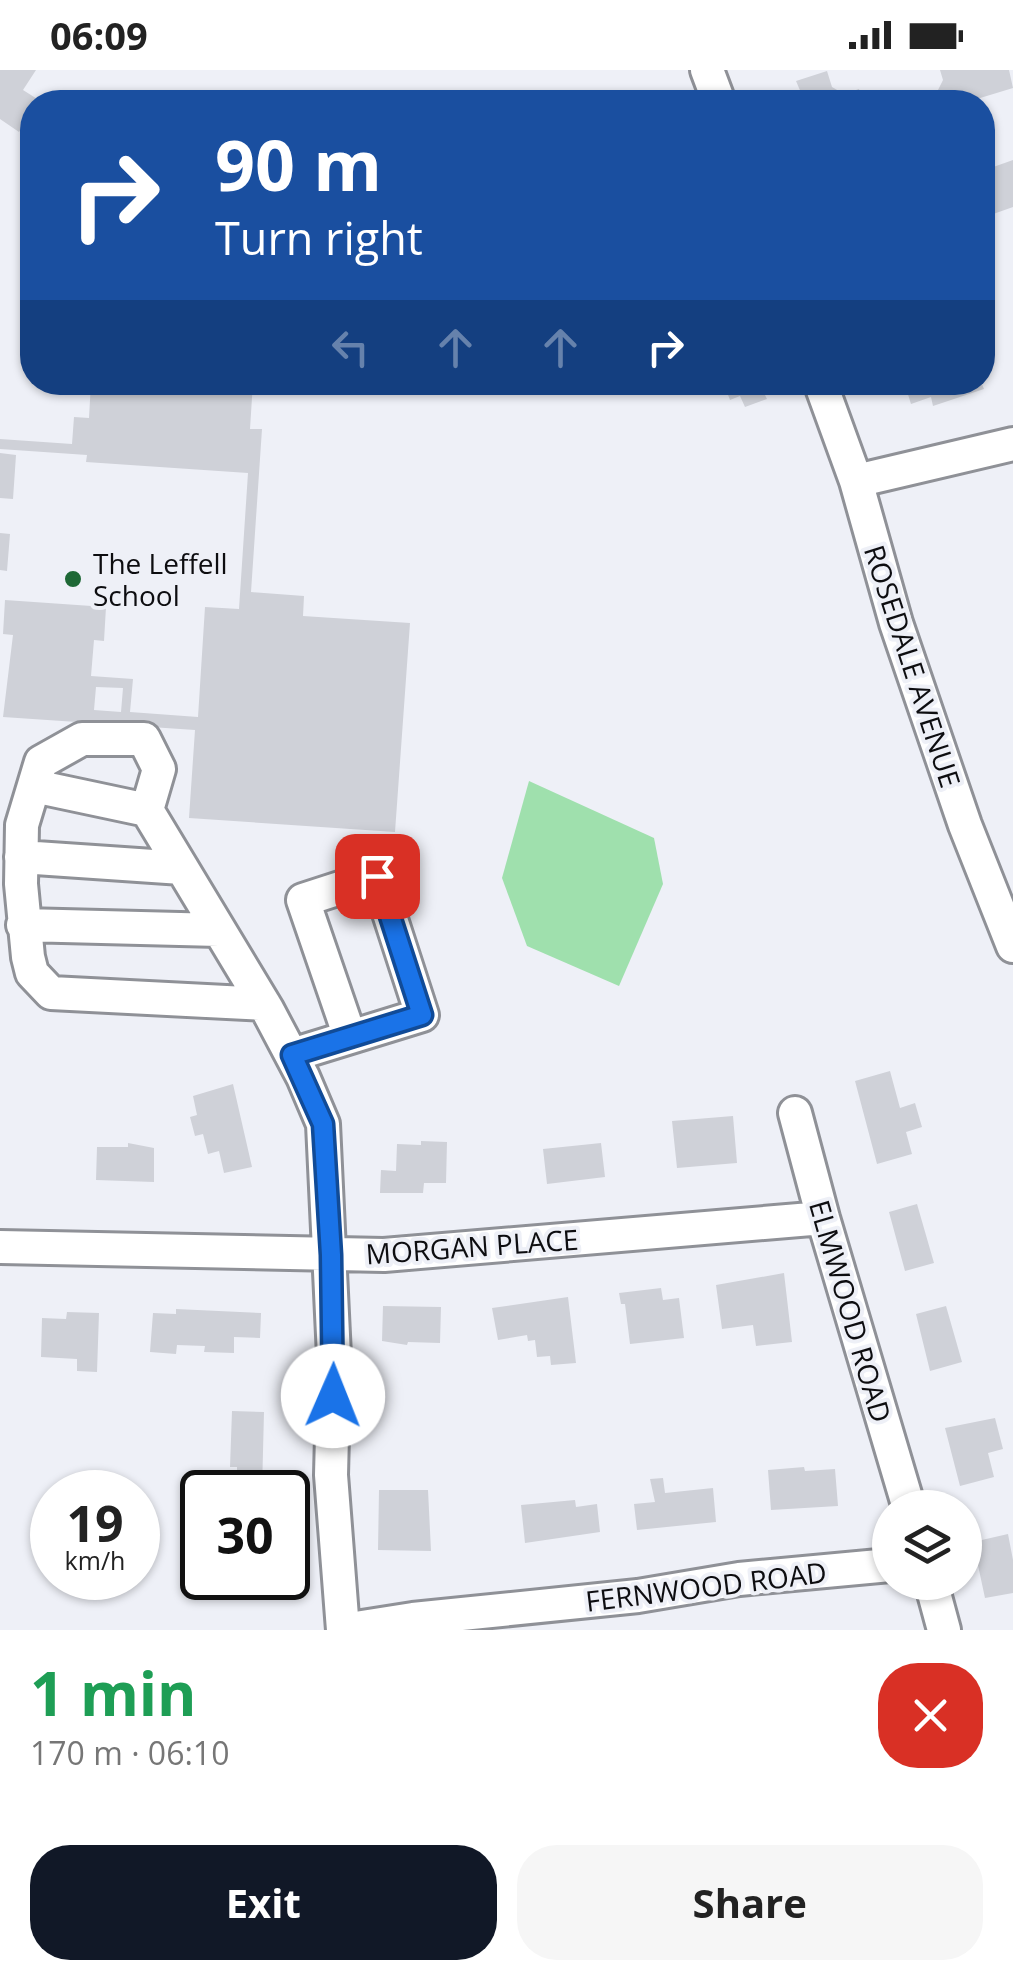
<!DOCTYPE html>
<meta charset="utf-8">
<style>
:root{--surface:#fff;--page:#f6f6f6;--text:#222;--muted:#767676;--accent:#111827}
body{margin:0;font-family:"Open Sans",sans-serif;background:var(--page);color:var(--text);height:100vh;display:flex;flex-direction:column;font-size:38px;white-space:nowrap}
*{box-sizing:border-box;margin:0}
p{font-size:32px;color:var(--muted)}
.icon{flex:none;width:55px;height:55px;fill:none;stroke:currentColor;stroke-width:2;stroke-linecap:round;stroke-linejoin:round}
.map{position:relative;height:1560px;overflow:hidden}
.panel{display:flex;flex-direction:column;background:var(--surface);flex:1}
.panel>*{flex:none}
.hud{position:absolute;left:20px;top:20px;width:975px;height:305px;border-radius:40px;box-shadow:0 2px 8px #0004;background:#1a4fa0;color:#fff;overflow:hidden}
.fabs{position:absolute;left:872px;top:1420px;display:grid;gap:20px}
.fabs a{display:grid;place-items:center;width:110px;height:110px;border-radius:50%;background:var(--surface);box-shadow:0 2px 8px #0004;font-size:50px}
.speed{position:absolute;left:30px;top:1400px;display:flex;gap:20px;font-size:50px;font-weight:700;text-align:center}
.speed>*{display:grid;place-content:center;width:130px;height:130px;border-radius:50%;background:var(--surface);box-shadow:0 2px 8px #0004;line-height:1}
.speed small{font-size:25px;font-weight:400}
.speed .limit{border:5px solid #111;border-radius:15px;background:#fff;color:#111}
.pin{position:absolute;display:grid;place-items:center;width:85px;height:85px;color:#fff;margin:-42px;border-radius:20px;box-shadow:0 5px 15px #0006}
.me{position:absolute;width:110px;margin:-55px;rotate:1deg;stroke-linejoin:round;filter:drop-shadow(0 0 8px #0008)}
.turn{display:flex;align-items:center;gap:35px;height:210px;padding:0 30px;font-size:45px}
.turn .icon{width:130px;height:130px;stroke-width:2.5}
.turn b{display:block;font-size:70px;line-height:85px}
.lanes{display:flex;align-items:center;height:95px;padding:0 30px;background:#0003;justify-content:center;gap:50px;direction:ltr}
.lanes .off{opacity:.35}
.round{display:grid;place-items:center;flex:none;width:105px;height:105px;border-radius:40px;background:var(--page)}
.head{display:flex;align-items:center;justify-content:space-between;height:170px;padding:0 30px}
h1{font-size:60px;font-weight:700;line-height:75px;color:#1e9e55}
.button{display:flex;gap:20px;margin-top:auto;padding:20px 30px}
.button a{flex:1;height:115px;border-radius:40px;background:var(--accent);color:#fff;font-size:40px;font-weight:700;line-height:115px;text-align:center}
.button a+a{background:var(--page);color:var(--text)}
.status{display:flex;justify-content:space-between;align-items:center;height:70px;padding:0 50px;background:var(--surface);direction:ltr}
.status svg{height:28px;fill:currentColor}
.map>svg:first-child{display:block}
.green{fill:#9fe0ad}
.building{fill:#cfd1d8;fill-rule:evenodd}
.lines{fill:none;stroke-linecap:round;stroke-linejoin:round}
.minor-casing{stroke:#8f9197;stroke-width:38}
.minor{stroke:#fff;stroke-width:32}
.route-casing{stroke:#114b97;stroke-width:25}
.route{stroke:#1a73e8;stroke-width:18}
.poi-dot{fill:#1e6836;stroke:#eef0f7;stroke-width:4}
.labels{text-anchor:middle;dominant-baseline:central;stroke-width:8;stroke-linejoin:round;paint-order:stroke}
.poi-label{font-size:28px;fill:#0d0d10;stroke:#eef0f7;text-anchor:start}
.street-label{font-size:28px;fill:#0d0d10;stroke:#eef0f7}
</style>
<div class="status"><b>06:09</b><svg viewBox="0 0 49 12"><path d="M0 12V9h3v3zM5 12V6h3v6zM10 12V3h3v9zM15 12V0h3v12zM26 1h20v11H26zM47 4h2v5h-2z"/></svg></div>
<div class="map">
<svg width="1013" height="1560" viewBox="0 0 1013 1560">
<rect width="100%" height="100%" fill="#eef0f7"/>
<path class="green" d="M 529,711 L 654,768 L 663,814 L 619,916 L 527,876 L 502,808 Z"/>
<path class="building" d="M 0,0 L 36,0 L 23,20 L 42,32 L 32,32 L 32,41 L 19,62 L 0,49 Z
M 940,0 L 1009,0 L 1013,18 L 967,32 L 948,32 L 945,24 L 938,20 L 943,10 Z
M 827,1 L 832,17 L 844,24 L 859,19 L 863,32 L 805,32 L 796,11 Z
M 1013,90 L 1013,137 L 982,148 L 982,101 Z
M 91,312 L 253,312 L 250,359 L 262,359 L 251,522 L 304,526 L 303,546 L 410,553 L 395,762 L 189,748 L 195,660 L 3,647 L 13,565 L 3,564 L 5,530 L 106,537 L 104,571 L 94,570 L 91,606 L 133,609 L 130,642 L 198,647 L 205,537 L 239,539 L 248,403 L 86,392 L 87,385 L 0,379 L 0,369 L 72,374 L 74,347 L 89,348 ZM 96,617 L 123,618 L 121,642 L 94,640 Z
M 723,312 L 775,312 L 776,316 L 763,321 L 767,329 L 745,337 L 740,326 L 730,330 Z
M 904,312 L 981,312 L 984,319 L 933,336 L 931,327 L 911,334 Z
M 0,383 L 16,385 L 13,429 L 0,428 Z
M 0,463 L 10,464 L 7,501 L 0,500 Z
M 890,1001 L 900,1038 L 915,1033 L 922,1057 L 906,1062 L 912,1084 L 877,1094 L 855,1011 Z
M 233,1014 L 252,1097 L 224,1103 L 219,1081 L 208,1084 L 203,1064 L 195,1066 L 190,1047 L 197,1045 L 193,1026 Z
M 733,1046 L 737,1093 L 677,1098 L 672,1051 Z
M 421,1071 L 447,1072 L 446,1113 L 424,1113 L 423,1123 L 380,1123 L 381,1100 L 396,1101 L 397,1074 L 421,1075 Z
M 128,1073 L 154,1078 L 154,1112 L 96,1110 L 97,1077 L 128,1077 Z
M 601,1073 L 605,1107 L 547,1114 L 543,1079 Z
M 917,1134 L 934,1193 L 905,1201 L 889,1142 Z
M 784,1203 L 792,1272 L 756,1276 L 753,1255 L 722,1259 L 716,1215 Z
M 661,1218 L 663,1230 L 679,1228 L 684,1268 L 630,1274 L 625,1234 L 621,1234 L 619,1223 Z
M 568,1227 L 576,1293 L 551,1295 L 550,1286 L 537,1287 L 535,1270 L 528,1271 L 527,1265 L 498,1270 L 492,1238 Z
M 383,1236 L 441,1237 L 440,1273 L 408,1272 L 407,1275 L 382,1271 Z
M 946,1236 L 962,1292 L 930,1301 L 916,1244 Z
M 176,1239 L 261,1243 L 260,1268 L 234,1267 L 234,1283 L 204,1282 L 205,1276 L 177,1275 L 176,1284 L 150,1282 L 153,1243 L 176,1244 Z
M 67,1242 L 99,1243 L 97,1302 L 77,1301 L 77,1289 L 41,1287 L 42,1248 L 66,1249 Z
M 232,1341 L 264,1342 L 262,1421 L 237,1420 L 237,1397 L 230,1397 Z
M 995,1348 L 1003,1379 L 988,1383 L 994,1407 L 960,1416 L 945,1358 Z
M 804,1397 L 805,1401 L 835,1399 L 838,1436 L 771,1440 L 768,1400 Z
M 663,1408 L 665,1423 L 713,1418 L 716,1452 L 637,1460 L 634,1434 L 655,1432 L 650,1409 Z
M 379,1420 L 428,1420 L 431,1481 L 378,1480 Z
M 575,1430 L 576,1437 L 597,1434 L 600,1462 L 525,1473 L 521,1435 Z
M 1008,1464 L 1013,1490 L 1013,1523 L 985,1528 L 973,1472 Z
M 223,1508 L 259,1508 L 260,1527 L 225,1529 Z"/>
<g class="lines">
<g class="minor-casing">
<path id="minor" d="M 707,0 L 719,32
M 820,312 L 856,411 L 896,553 L 965,755 L 1013,876
M 856,411 L 1013,374
M 34,716 L 147,740 L 267,939 L 303,1007 L 323,1054 L 334,1286 L 331,1405 L 343,1560
M 147,740 L 159,699 L 144,669 L 82,669 L 41,692 L 22,755 L 21,814 L 28,887 L 32,903 L 51,923 L 264,934
M 21,787 L 182,798
M 23,855 L 219,860
M 292,985 L 422,945 L 377,806 L 303,830 L 350,967
M 795,1043 L 823,1148 L 909,1438
M 0,1177 L 384,1185 L 823,1148
M 931,1512 L 944,1560
M 343,1560 L 413,1549 L 638,1526 L 739,1509 L 890,1495"/>
</g>
<use href="#minor" class="minor"/>
</g>
<g class="lines">
<g class="route-casing">
<path id="route" d="M 333,1326 L 331,1185 L 323,1054 L 292,985 L 422,945 L 377,806"/>
</g>
<use href="#route" class="route"/>
</g>
<circle class="poi-dot" cx="73" cy="509" r="10"/>
<g class="labels">
<g class="poi-label">
<text x="93" y="493">The Leffell<tspan x="93" dy="32">School</tspan></text>
</g>
<g class="street-label">
<text transform="translate(913 596) rotate(72)">ROSEDALE AVENUE</text>
<text transform="translate(472 1176) rotate(-4)">MORGAN PLACE</text>
<text transform="translate(851 1241) rotate(74)">ELMWOOD ROAD</text>
<text transform="translate(706 1516) rotate(-7)">FERNWOOD ROAD</text>
</g>
</g>
</svg>
<div class="fabs">
<a><svg class="icon" aria-label="layers" viewBox="0 0 24 24"><path d="M12 4l9 5-9 5-9-5zM3 14l9 5 9-5"/></svg></a>
</div>
<div class="speed"><div>19<small>km/h</small></div><div class="limit">30</div></div>
<div class="pin" style="left:377px;top:806px;background:#d93025"><svg class="icon" aria-label="arrive" viewBox="0 0 24 24"><path d="M6 21V4h12l-3 4 3 4H6"/></svg></div>
<svg class="me" style="left:333px;top:1326px" viewBox="-20 -20 40 40"><circle r="19" fill="#fff"/><path d="M0-13L10 11 0 6-10 11z" fill="#1a73e8"/></svg>
<div class="hud">
<div class="turn"><svg class="icon" aria-label="right" viewBox="0 0 24 24"><path d="M7 20v-9h11M14 6l5 5-5 5"/></svg><div><b>90 m</b>Turn right</div></div>
<div class="lanes"><svg class="icon off" aria-label="left" viewBox="0 0 24 24"><path d="M17 20v-9H6M10 6l-5 5 5 5"/></svg><svg class="icon off" aria-label="ahead" viewBox="0 0 24 24"><path d="M12 20V5M6 11l6-6 6 6"/></svg><svg class="icon off" aria-label="ahead" viewBox="0 0 24 24"><path d="M12 20V5M6 11l6-6 6 6"/></svg><svg class="icon" aria-label="right" viewBox="0 0 24 24"><path d="M7 20v-9h11M14 6l5 5-5 5"/></svg></div>
</div>
</div>
<section class="panel">
<div class="head"><div><h1>1 min</h1><p>170 m · 06:10</p></div><a class="round" style="background:#d93025;color:#fff"><svg class="icon" aria-label="close" viewBox="0 0 24 24"><path d="M6 6l12 12M18 6L6 18"/></svg></a></div>
<div class="button"><a>Exit</a><a>Share</a></div>
</section>
